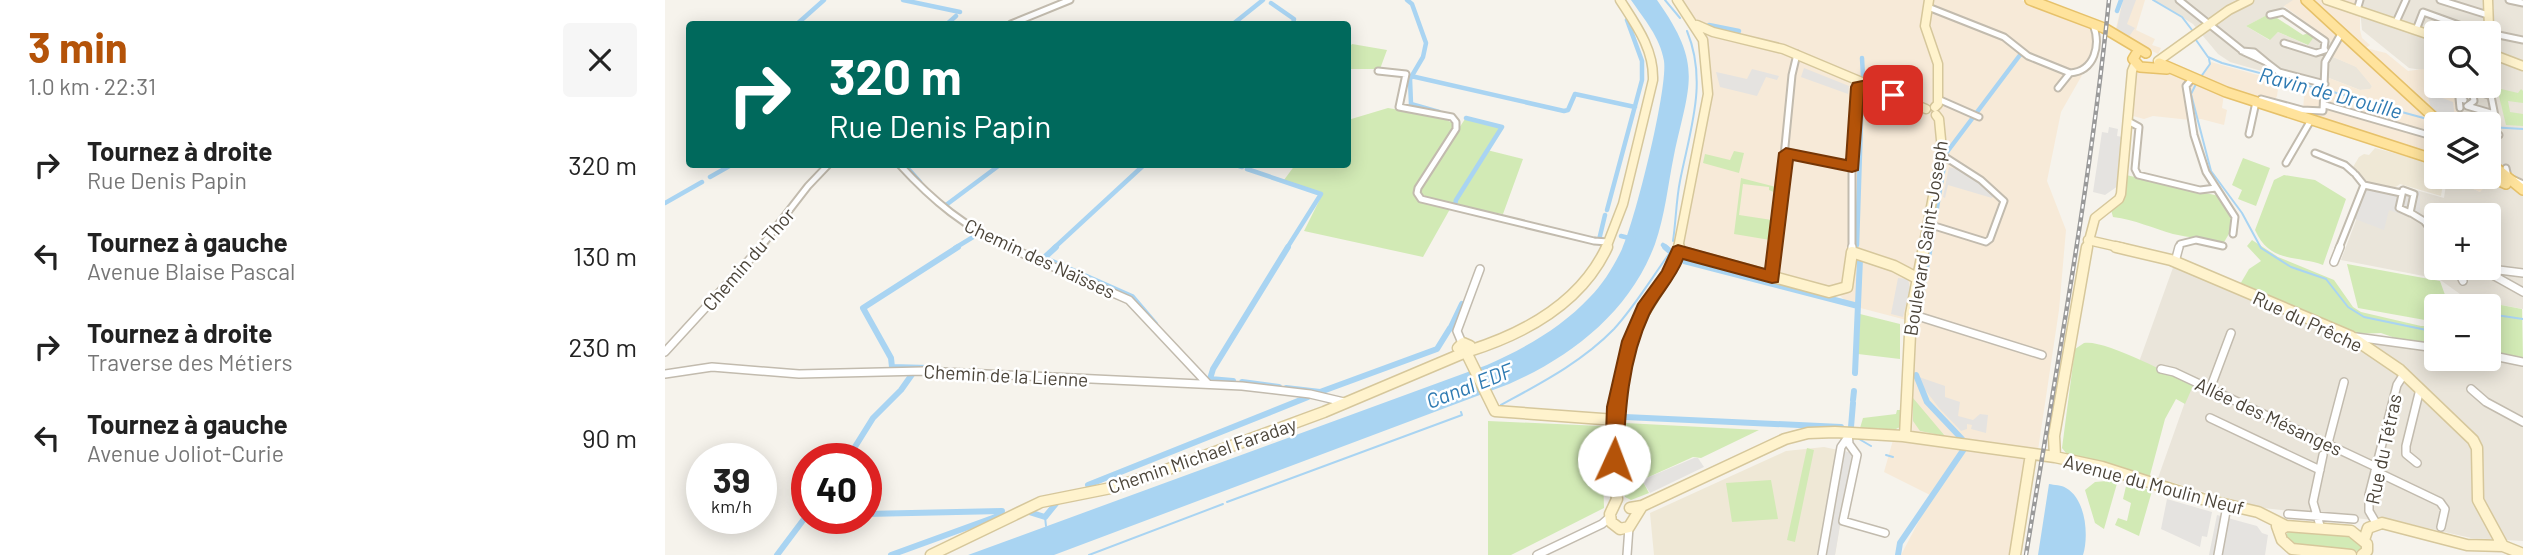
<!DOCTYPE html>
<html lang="fr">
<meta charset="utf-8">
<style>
:root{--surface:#fff;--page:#f6f6f6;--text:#222;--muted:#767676;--accent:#b45309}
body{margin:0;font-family:Barlow,sans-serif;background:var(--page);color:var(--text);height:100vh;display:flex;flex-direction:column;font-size:26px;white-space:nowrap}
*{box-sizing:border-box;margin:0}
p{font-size:23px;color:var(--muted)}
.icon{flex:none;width:38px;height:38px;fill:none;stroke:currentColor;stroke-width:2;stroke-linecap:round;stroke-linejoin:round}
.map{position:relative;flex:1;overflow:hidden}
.details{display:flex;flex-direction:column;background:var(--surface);width:665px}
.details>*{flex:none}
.banner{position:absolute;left:21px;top:21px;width:665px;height:147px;border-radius:7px;box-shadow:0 4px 18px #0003;background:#00695c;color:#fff;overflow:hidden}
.buttons{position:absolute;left:1759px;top:21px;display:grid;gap:14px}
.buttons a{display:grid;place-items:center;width:77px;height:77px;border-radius:7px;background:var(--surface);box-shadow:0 4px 18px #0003;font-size:35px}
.speed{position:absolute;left:21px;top:443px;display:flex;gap:14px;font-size:35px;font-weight:700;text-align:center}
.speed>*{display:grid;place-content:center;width:91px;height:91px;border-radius:50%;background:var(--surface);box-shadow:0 4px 18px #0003;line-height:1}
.speed small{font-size:18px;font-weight:400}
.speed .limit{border:10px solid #d22;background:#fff;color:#111}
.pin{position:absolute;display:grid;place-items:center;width:60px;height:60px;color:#fff;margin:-30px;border-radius:14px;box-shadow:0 4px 10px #0006}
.me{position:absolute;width:77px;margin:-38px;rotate:2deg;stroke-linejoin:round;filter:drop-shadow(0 0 5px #0008)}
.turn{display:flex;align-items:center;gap:24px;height:147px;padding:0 28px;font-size:32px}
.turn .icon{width:91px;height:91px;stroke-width:2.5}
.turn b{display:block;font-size:49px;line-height:60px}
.round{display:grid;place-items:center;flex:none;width:74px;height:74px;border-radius:7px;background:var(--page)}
.head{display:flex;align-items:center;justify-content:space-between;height:119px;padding:0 28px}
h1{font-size:42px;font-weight:700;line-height:52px;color:var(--accent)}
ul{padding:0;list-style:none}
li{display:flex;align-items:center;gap:21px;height:91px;padding:0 28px}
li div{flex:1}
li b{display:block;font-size:26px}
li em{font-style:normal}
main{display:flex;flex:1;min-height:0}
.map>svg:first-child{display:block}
.residential{fill:#eae5da;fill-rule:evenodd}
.commercial{fill:#f7ead8}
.education{fill:#efe8d6}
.green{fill:#d2eab5}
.parking{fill:#e5e3e0}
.water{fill:#a9d4f2}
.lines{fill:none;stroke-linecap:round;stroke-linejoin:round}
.stream{stroke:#a9d4f2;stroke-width:2}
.canal-far1{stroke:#a9d4f2;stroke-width:4.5}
.canal{stroke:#a9d4f2;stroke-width:6}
.street-far1-casing{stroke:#c2bbae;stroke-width:9}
.street-casing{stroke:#c2bbae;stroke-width:10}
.secondary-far1-casing{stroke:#d6c79b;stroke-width:11}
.secondary-casing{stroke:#d6c79b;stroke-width:13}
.primary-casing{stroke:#e6c16a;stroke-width:12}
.street-far1{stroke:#fff;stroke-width:5}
.street{stroke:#fff;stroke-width:7}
.secondary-far1{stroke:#fff3cd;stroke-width:8}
.secondary{stroke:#fff3cd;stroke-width:10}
.primary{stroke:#ffe39c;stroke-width:9}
.rail-casing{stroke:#9a9a9a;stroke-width:4.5}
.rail{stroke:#fff;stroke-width:2;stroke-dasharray:4.5;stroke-linecap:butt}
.route{fill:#b45309;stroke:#753606;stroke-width:2}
.labels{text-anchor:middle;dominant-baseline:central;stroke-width:5;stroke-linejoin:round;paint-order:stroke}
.street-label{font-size:19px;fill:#4b4439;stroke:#fff}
.water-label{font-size:21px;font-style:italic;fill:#2e7ab2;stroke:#fff}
</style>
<main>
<section class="details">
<div class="head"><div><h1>3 min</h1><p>1.0 km · 22:31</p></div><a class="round"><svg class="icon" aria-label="close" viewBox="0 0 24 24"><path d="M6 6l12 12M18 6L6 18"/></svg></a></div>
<ul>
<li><svg class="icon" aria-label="right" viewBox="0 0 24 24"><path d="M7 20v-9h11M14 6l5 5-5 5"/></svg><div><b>Tournez à droite</b><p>Rue Denis Papin</p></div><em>320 m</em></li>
<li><svg class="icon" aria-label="left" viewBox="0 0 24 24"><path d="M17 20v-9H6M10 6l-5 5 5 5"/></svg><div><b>Tournez à gauche</b><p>Avenue Blaise Pascal</p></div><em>130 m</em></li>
<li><svg class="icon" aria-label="right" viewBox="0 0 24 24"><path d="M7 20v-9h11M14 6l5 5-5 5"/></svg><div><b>Tournez à droite</b><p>Traverse des Métiers</p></div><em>230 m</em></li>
<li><svg class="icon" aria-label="left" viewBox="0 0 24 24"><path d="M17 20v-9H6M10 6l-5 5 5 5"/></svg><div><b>Tournez à gauche</b><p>Avenue Joliot-Curie</p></div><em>90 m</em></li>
</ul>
</section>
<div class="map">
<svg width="1858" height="555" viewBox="0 0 1858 555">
<rect width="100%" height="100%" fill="#f6f3ec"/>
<path class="residential" d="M 1489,0 L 1632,0 L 1581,26 L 1604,40 L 1613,32 L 1642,45 L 1649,37 L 1667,42 L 1666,56 L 1692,67 L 1707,86 L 1706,89 L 1695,90 L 1664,78 L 1660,89 L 1565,62 L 1553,54 L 1528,24 Z
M 1694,0 L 1858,0 L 1858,309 L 1810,300 L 1795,294 L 1774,279 L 1676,260 L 1704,186 L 1728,189 L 1737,186 L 1779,198 L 1782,177 L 1815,192 L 1824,177 L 1824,163 L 1833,133 L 1824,130 L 1824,124 L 1794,122 L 1797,86 L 1824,86 L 1824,33 L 1771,33 L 1771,72 L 1744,68 L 1697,30 ZM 1771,215 L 1824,215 L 1824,268 L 1771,268 Z
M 1510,262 L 1691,342 L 1771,350 L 1771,359 L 1824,358 L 1858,364 L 1858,541 L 1806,538 L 1745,524 L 1589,507 L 1493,478 L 1526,385 L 1474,362 Z"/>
<path class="commercial" d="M 1016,0 L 1356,0 L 1423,25 L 1428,29 L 1428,56 L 1396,112 L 1382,181 L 1401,230 L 1394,310 L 1373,450 L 1349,555 L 1236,555 L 1267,496 L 1219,472 L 1228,440 L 1247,442 L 1249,322 L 1184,305 L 1169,289 L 1016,250 L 1047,98 L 1040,37 L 1033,22 Z
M 1458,0 L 1480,0 L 1471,30 L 1490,39 L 1487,45 L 1496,48 L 1493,54 L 1450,32 Z
M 1628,0 L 1695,0 L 1695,30 L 1697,38 L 1705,45 L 1701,48 L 1721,53 L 1743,71 L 1758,69 L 1771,72 L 1771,86 L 1791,86 L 1794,121 L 1803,124 L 1771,124 L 1771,155 L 1646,120 L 1638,109 L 1640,86 L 1662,92 L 1664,78 L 1695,90 L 1705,89 L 1707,86 L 1691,67 L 1666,56 L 1666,41 L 1619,6 Z
M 1546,62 L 1614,81 L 1612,96 L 1609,101 L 1538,81 L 1535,79 Z
M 1476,71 L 1504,71 L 1559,94 L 1557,108 L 1562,110 L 1559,125 L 1536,119 L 1525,120 L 1488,116 L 1479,119 L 1468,116 L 1470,74 Z
M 1824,130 L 1832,133 L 1830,176 L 1815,192 L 1782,177 L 1824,177 Z"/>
<path class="education" d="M 1710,148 L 1771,164 L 1771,177 L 1779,177 L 1776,196 L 1735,184 L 1728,189 L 1695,183 L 1686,170 L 1688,167 L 1694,157 L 1699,154 L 1704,155 Z
M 1159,447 L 1187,453 L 1170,555 L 989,555 L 985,513 L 1121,451 Z"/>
<path class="green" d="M 1602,15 L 1609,16 L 1638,35 L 1643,33 L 1649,37 L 1643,45 L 1613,32 L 1605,40 L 1581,26 Z
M 687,44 L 722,50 L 715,69 L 683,69 L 683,49 Z
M 1832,88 L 1853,93 L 1856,89 L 1858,91 L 1858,103 L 1843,101 L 1845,112 L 1858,114 L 1858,126 L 1841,125 Z
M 723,108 L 776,117 L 789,124 L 750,194 L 757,202 L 785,209 L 758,257 L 639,231 L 657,195 L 619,180 L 630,165 L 682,164 L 683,120 Z
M 800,119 L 836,127 L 822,150 L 858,159 L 838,214 L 774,204 L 755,196 L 754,189 Z
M 1069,151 L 1079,153 L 1074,173 L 1038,163 L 1040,154 L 1065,160 Z
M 1578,158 L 1605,168 L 1591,206 L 1573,199 L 1577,190 L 1567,185 Z
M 1461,175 L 1554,196 C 1571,220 1573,219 1558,244 C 1541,238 1525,238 1508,234 C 1488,228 1470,220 1448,217 L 1446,210 L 1458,201 Z
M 1619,175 L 1650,180 L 1681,199 L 1658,265 C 1632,255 1605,264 1590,230 L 1609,180 Z
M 1076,178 L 1111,187 L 1111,193 L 1104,190 L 1104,187 L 1078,184 L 1074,215 L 1107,220 L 1105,240 L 1069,234 Z
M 1587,240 L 1613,257 L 1669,280 L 1688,307 L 1696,312 L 1756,326 L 1771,326 L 1771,344 L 1736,340 L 1716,333 L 1690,334 L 1574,286 L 1584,269 L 1596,261 L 1582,246 Z
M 1682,264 L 1775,281 L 1784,306 L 1771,306 L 1771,322 L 1693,308 Z
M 1810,300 L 1857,309 L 1858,360 L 1830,354 L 1824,336 L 1824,306 L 1812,306 Z
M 1195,314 L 1235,324 L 1235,359 L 1193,354 Z
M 1419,343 C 1439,339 1507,375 1528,386 L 1520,404 L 1511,399 L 1500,419 L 1484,479 L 1405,458 L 1397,448 L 1410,349 Z
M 1248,398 L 1280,436 L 1255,431 L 1248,421 Z
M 1232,410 L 1235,410 L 1235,427 L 1229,430 L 1195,428 L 1198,418 L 1231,414 Z
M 823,421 L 936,426 L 942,429 L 938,472 L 939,508 L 846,555 L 823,555 Z
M 960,423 L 1094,430 L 1036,458 L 1028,457 L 977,480 L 984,493 L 966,500 L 960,497 L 959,493 Z
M 1142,448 L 1149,450 L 1130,542 L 1122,540 Z
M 1106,480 L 1113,519 L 1067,522 L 1061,483 Z
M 1453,480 L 1439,529 L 1430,523 L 1420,490 L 1430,482 Z
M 1462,482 L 1487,491 L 1474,536 L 1450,525 L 1453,518 L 1462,521 L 1466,503 L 1458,499 Z
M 1623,530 C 1643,531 1689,525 1697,548 L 1692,551 L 1629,546 L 1621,538 Z"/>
<path class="parking" d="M 1458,0 L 1471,0 L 1462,24 L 1470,28 L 1463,38 L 1451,32 Z
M 1139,68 L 1184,86 L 1183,94 L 1136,77 Z
M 1087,69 L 1114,76 L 1112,80 L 1101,77 L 1092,96 L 1055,87 L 1051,72 L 1082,79 Z
M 1767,94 L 1788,102 L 1790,119 L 1775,116 L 1766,109 L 1763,96 Z
M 1444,127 L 1453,129 L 1452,136 L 1458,137 L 1453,186 L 1440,195 L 1428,192 L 1437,132 L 1443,133 Z
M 1284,167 L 1299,171 L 1329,194 L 1327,198 L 1283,185 L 1280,198 L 1278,197 Z
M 1700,186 L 1730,190 L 1737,186 L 1755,192 L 1755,213 L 1752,220 L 1724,210 L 1719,230 L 1690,219 Z
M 1233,278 L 1243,279 L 1245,288 L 1238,317 L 1226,314 Z
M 1254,377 L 1280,386 L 1280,397 L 1295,402 L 1293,416 L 1308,420 L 1315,414 L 1323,415 L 1321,433 L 1306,429 L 1307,425 L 1302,424 L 1302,429 L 1296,431 L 1274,408 L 1258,387 Z
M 1176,450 L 1187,453 L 1170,555 L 1157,555 Z
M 1029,458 L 1033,458 L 1039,467 L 985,493 L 977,480 Z
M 1502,499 L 1547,512 L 1542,537 L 1537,536 L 1535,547 L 1496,529 Z
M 1552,515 L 1592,526 L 1597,533 L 1603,535 L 1600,555 L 1544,555 Z"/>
<path class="water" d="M 966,0 L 992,0 C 1038,65 1025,82 1009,155 C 1003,184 1000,216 990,244 C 965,311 908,356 844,384 L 389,555 L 303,555 L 822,365 C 860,348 896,328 925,297 C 938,284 949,266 957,249 C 970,221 1003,89 999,61 C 995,37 979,19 966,0 Z
M 1384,484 C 1389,485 1397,485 1401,488 C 1421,499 1424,536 1418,555 L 1373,555 Z"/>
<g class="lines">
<path class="stream" d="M 1000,0 L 1015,18
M 1488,0 L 1517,17 L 1527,30
M 1531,40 L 1543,57 L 1557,63 L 1655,89
M 1535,78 L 1545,64 L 1544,59
M 1531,84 L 1526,94 L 1546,171 L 1577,213 L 1596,248 L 1626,267 L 1661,279 L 1683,307 L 1699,317 L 1771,332
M 1661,90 L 1686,97 L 1707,107 L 1722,108 L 1766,120
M 1778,122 L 1812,124
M 1824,127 L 1858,129
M 1008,241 C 1011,221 1011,201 1015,181 C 1025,130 1043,82 1022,31
M 1824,314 L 1858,319
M 836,405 C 876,383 917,362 949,329 C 970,306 986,279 1004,254
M 1194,439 L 1206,446
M 1221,455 L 1228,457
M 562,502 L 797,415 L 796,412
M 380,517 L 381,526
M 424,555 L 558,504"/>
<path class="canal-far1" d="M 238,0 L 295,12
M 742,0 L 747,4 L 761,43 L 758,57 L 745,79 L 746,104 L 774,112
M 606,3 L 629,19 L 628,24
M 1452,11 L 1456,0
M 132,24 L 159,0
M 282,24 L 291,16
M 568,24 L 598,0
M 1044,25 L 1074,31
M 1197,58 L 1198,76
M 746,76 L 899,111 L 903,110 L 910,94 L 970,107
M 1282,152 L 1355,55
M 239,164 L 255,182
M 568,164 L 577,167
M 582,169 L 656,194 L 622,248
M 45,177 L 68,164
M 0,203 L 37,182
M 794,207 L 790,205 L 791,200 L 837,127 L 801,118
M 942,210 L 977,80 L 977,61 L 962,20
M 285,211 L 281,205 L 336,164
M 1270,219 L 1279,166
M 956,236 L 968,239
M 930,239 L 934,240 L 940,215
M 998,245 L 1002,248
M 1192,245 L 1197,92
M 290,248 L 313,234
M 389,248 L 480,164
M 1265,248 L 1268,231"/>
<path class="canal" d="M 1000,247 L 1007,253
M 379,258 L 391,247
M 383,260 L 399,267
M 1019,261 L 1193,306
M 406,270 L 467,297 L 490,324
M 1253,310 L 1265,247
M 785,329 L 797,304
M 263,368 L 227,367 L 226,358 L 198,308 L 293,247
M 1190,373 L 1195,259
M 1251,375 L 1262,402 L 1297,439
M 568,381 L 545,379 L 548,369 L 623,247
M 577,382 L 614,387
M 621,388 L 655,392 L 772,349 L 785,328
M 1188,400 L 1189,391
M 960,417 L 1176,427
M 1186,427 L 1188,403
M 183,458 L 208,418 L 236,390 L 248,373
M 423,485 L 643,397
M 201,490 L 207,490 L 201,506
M 364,512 L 380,517 L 393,501
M 201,514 L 337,511 L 336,515
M 112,555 L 142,515
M 226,555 L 336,515
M 1233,555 L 1235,543 L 1299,449"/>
<g class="street-far1-casing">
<path id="street-far1" d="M 1514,0 L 1579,52 L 1601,62 L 1589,52 L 1577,51
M 1775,0 L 1823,15
M 1844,0 L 1858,3
M 1263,7 L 1339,37 L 1363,56 L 1405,73
M 1692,10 L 1695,0
M 1605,15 L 1618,12 L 1660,41 L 1659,49
M 1731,22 L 1741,0
M 346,24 L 405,0
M 1751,30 L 1758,12 L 1816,33
M 1824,33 L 1858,40
M 1619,43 L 1651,53 L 1660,50
M 1601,62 L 1614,72 L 1660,84
M 713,71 L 741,74 L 734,107 L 787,117 L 791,122 L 791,129 L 753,188 L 752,193 L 756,199 L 929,241 L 943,242
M 1526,80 L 1521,86 L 1529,135 L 1541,172 L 1570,217 L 1568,234
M 1814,86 L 1824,86 L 1824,78
M 1393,88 L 1405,73 C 1430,71 1436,45 1428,24
M 1807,89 L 1826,96 L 1831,121 L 1808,118
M 1807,89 L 1809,101 L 1802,106 L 1829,114
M 1273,99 L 1314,117
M 1596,99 L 1637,110 L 1658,111 L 1660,62 L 1676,34
M 1660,105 L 1767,136
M 1795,108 L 1794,98 L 1799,100
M 1463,121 L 1474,127 L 1470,169 L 1473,175 L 1535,190 L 1551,188
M 1824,133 L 1834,135
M 1584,134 L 1591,102
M 1650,153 L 1680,165 L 1689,173
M 1121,154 L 1187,167
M 1621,163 L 1646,120
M 234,164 C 267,200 301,229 347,248
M 1841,168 L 1843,177 L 1858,184
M 1691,175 L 1699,185 L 1736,193
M 1738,190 L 1749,194 L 1745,213 L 1734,208 Z
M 1746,213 L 1759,221 L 1771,236
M 1263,224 L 1321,242 L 1325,239 L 1339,201 L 1316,180 L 1277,155
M 95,248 L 143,186 L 164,164
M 1110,248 L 1127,75 L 1132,54
M 1187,248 L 1187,167 L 1193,87 L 1191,79
M 1514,248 L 1515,244 L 1531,240 L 1558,246
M 1674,248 L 1699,185"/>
</g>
<g class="street-casing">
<path id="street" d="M 343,247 L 464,300 L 543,384
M 1187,247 L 1187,252
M 1510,262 L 1514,247
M 1669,262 L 1675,247
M 1792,268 L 1798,281
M 1815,268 L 1858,292
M 1818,268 L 1858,273
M 1107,277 L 1110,247
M 1246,314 L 1377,355
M 1691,337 L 1771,348
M 797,343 L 792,331 L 815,269
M 0,352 L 96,247
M 1824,355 L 1858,362
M 1496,369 L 1509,372 L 1711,467
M 0,374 L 47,367 L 134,374 L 258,371 L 577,386 L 645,394 L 679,402
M 1545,389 L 1566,333
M 1806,389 L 1821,402 L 1858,422
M 1545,418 L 1655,470
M 1183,433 L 1184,444 L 1192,455 L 1178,521 L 1220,533
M 1663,443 L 1679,382
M 1752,463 L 1741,454 L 1741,446 L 1755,389
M 1710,471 L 1775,502 L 1780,509 L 1776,527
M 1623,514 L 1689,519
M 1711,523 L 1704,511 L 1704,495 L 1732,385 L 1739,374
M 1656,529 L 1648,502 L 1658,455
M 872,555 L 937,524 L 945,517
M 962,555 L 964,527
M 1157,555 L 1176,447 L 1183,437
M 1553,555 L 1562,506"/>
</g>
<g class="secondary-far1-casing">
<path id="secondary-far1" d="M 1012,0 L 1038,40 L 1043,94 L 1013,248
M 1264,0 L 1260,26 L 1273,64 L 1273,104 L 1270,107
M 1662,0 L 1771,37
M 1823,0 L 1825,56
M 1032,25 L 1048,32 L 1118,49 L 1261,109
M 1824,53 L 1858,66
M 1493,61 L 1564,10 L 1584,0
M 1423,240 L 1458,248
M 941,248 L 958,204 L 988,80 C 989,49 971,25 955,0
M 1258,248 L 1277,150 L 1274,119 L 1271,115
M 1422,248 L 1430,218 L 1454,199 L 1456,194 L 1467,71 L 1470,64"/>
</g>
<g class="secondary-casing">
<path id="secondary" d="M 1451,247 L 1506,260 L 1685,336 L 1735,370 L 1808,440 L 1812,448 L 1813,500 L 1838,546
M 1013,251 L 1164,292 L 1182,287 L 1187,252 L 1229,266 L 1252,278
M 804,351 C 861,333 916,303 942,247
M 801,352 L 830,411 L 951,420
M 797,353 L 793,348 L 798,343 L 805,346 L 801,352
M 1240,436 L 1246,314 L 1259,247
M 1390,457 L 1389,436 L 1422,247
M 977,506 L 964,527 L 955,529 L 946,522 L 945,514 L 952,499 L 948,470 L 951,407 L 956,380 L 970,327 L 1011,261 L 1014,247
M 965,508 L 977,506 L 1120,439 L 1143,433 L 1170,432 L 1238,436 L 1390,457 L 1437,467 L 1537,499 L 1593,512 L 1621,526
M 1612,526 L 1617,540 L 1627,549 L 1686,555
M 1614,531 L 1621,526 L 1686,531 L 1702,544 L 1702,551 L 1697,555
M 1699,540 L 1703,528 L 1717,523 L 1802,545 L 1838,546 L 1858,554
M 266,555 L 376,502 L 451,487 L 490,474 L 659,412 L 801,352
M 1350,555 L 1366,454"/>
</g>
<g class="primary-casing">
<path id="primary" d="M 1365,0 L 1439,28 L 1481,53
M 1641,0 L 1776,124
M 1471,54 L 1468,59 L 1475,67 L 1502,69
M 1494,63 L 1561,92 L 1771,160
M 1824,162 L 1858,190
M 1824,176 L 1841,184"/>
</g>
<use href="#street-far1" class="street-far1"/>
<use href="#street" class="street"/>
<use href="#secondary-far1" class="secondary-far1"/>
<use href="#secondary" class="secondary"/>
<use href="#primary" class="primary"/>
<g class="rail-casing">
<path id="rail" d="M 1361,555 C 1391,371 1425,186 1444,0"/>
</g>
<use href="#rail" class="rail"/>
</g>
<path class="route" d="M 1202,80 L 1233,92 L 1235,95 L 1228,100 L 1199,90 L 1193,170 L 1187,172 L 1128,160 L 1113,282 L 1107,283 L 1018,259 C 1010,280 994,295 984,315 C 963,360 960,411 958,460 L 955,466 L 949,468 L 943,466 L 940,460 L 942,407 L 957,341 L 973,304 L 997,271 L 1008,247 L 1013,245 L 1100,269 L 1114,153 L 1121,148 L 1181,160 L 1186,87 L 1188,83 Z"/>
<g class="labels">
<g class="street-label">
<text transform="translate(1260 238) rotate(-81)">Boulevard Saint-Joseph</text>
<text transform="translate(375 258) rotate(25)">Chemin des Naïsses</text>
<text transform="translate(83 259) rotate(-49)">Chemin du Thor</text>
<text transform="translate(1643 321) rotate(25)">Rue du Prêche</text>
<text transform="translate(341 375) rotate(3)">Chemin de la Lienne</text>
<text transform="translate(1604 416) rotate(25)">Allée des Mésanges</text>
<text transform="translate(1718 449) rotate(-78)">Rue du Tétras</text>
<text transform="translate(537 455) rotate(-19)">Chemin Michael Faraday</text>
<text transform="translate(1489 484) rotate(15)">Avenue du Moulin Neuf</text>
</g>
<g class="water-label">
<text transform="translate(1666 92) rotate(15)">Ravin de Drouille</text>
<text transform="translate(804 385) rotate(-21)">Canal EDF</text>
</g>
</g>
</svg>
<div class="buttons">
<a><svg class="icon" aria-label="search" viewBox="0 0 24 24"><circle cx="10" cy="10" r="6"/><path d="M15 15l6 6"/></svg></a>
<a><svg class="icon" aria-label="layers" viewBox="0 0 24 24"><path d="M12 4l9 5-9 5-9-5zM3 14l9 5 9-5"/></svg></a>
<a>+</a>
<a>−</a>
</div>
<div class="speed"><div>39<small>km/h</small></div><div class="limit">40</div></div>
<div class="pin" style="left:1228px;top:95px;background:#d93025"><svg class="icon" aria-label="arrive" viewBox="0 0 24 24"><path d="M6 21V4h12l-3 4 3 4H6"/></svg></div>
<svg class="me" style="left:949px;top:460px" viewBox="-20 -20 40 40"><circle r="19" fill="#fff"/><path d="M0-13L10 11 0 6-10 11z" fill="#b45309"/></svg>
<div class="banner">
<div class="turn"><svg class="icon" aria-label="right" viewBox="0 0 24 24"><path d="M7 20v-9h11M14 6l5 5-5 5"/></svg><div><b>320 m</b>Rue Denis Papin</div></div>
</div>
</div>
</main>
